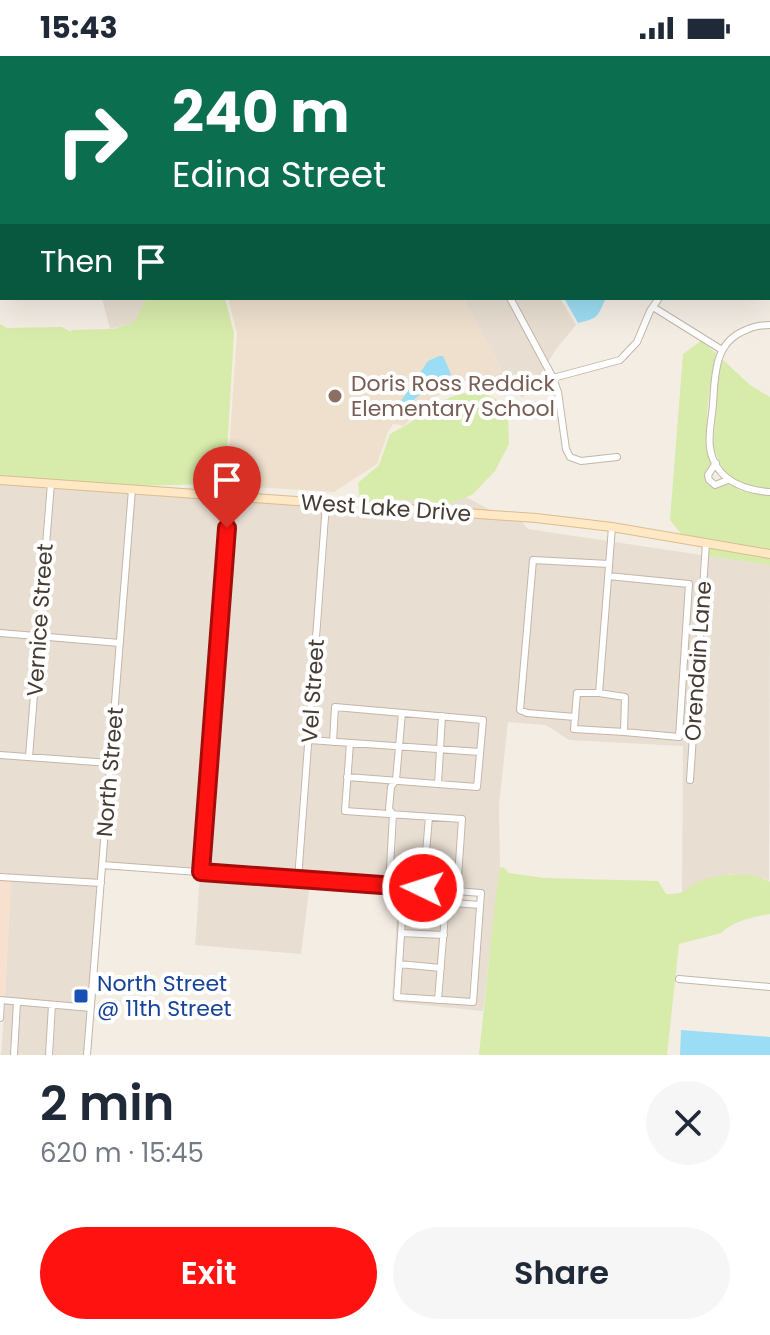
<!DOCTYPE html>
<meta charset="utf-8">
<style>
:root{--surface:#fff;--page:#f6f6f7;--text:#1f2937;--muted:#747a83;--accent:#ff1210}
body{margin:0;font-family:Poppins,sans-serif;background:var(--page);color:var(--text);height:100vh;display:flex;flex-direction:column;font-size:30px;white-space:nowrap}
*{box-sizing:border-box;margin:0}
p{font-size:26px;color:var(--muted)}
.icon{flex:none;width:44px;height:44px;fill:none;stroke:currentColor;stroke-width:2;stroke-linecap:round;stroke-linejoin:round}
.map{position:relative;height:999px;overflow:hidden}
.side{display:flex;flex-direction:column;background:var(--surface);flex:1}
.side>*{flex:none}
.top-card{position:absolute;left:0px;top:0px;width:770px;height:244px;box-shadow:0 8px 32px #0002;background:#0b6e4f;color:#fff;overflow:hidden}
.pin{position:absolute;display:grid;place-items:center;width:68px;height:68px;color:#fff;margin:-82px -34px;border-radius:50% 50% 50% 0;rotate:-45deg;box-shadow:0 0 8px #0007}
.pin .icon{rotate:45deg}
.me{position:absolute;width:88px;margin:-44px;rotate:274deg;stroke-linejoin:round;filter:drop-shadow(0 0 6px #0008)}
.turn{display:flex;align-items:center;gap:28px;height:168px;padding:0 40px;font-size:36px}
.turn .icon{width:104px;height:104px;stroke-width:2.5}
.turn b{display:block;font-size:56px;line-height:68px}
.then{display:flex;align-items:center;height:76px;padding:0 40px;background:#0003;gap:16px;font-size:30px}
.round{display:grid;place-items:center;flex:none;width:84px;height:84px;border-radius:42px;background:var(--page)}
.overview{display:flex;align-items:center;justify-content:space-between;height:136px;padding:0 40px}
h1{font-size:48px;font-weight:600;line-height:60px}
.button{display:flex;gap:16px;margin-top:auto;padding:16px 40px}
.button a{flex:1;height:92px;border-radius:48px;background:var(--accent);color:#fff;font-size:32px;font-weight:600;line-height:92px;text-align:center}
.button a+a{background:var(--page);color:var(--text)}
.status{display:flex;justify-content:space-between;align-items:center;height:56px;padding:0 40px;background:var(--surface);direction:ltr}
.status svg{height:22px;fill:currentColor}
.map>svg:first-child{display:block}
.residential{fill:#e8ded2}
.commercial{fill:#f7e0cd}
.education{fill:#eee0cd}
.green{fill:#d7ebaa}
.water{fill:#9bddf5}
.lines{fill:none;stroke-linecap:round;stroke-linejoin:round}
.street-casing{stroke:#c3b6a9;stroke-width:8}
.secondary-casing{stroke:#dabd92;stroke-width:10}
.street{stroke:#fff;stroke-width:6}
.secondary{stroke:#ffe8c3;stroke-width:8}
.route-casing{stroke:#a60c0a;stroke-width:20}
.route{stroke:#ff1210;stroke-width:14}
.education-dot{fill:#8d6e63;stroke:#fff;stroke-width:3}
.transit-dot{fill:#1a4fb4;stroke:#fff;stroke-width:3}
.labels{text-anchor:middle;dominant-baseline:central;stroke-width:8;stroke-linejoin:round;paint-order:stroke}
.education-label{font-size:22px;fill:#785e54;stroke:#fff;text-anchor:start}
.street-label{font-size:22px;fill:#463c34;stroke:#fff}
.transit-label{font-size:22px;fill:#164399;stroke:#fff;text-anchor:start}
</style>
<div class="status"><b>15:43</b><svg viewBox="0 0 49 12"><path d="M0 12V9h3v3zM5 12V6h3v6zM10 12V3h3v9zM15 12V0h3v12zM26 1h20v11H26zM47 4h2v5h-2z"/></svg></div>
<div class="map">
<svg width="770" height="999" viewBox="0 0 770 999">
<rect width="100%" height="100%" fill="#f4ede4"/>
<path class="residential" d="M 102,242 L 147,242 L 135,266 L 110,273 Z
M 463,242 L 506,242 L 544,313 L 533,331 L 522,342 L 508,326 Z
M 514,242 L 560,242 L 576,269 L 557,292 L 548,306 Z
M 0,427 L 47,430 L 35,577 L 0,574 Z
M 54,431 L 128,436 L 117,583 L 42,577 Z
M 135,436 L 225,444 L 198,813 L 106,806 Z
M 466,441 L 494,456 L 360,447 L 400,443 L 448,448 Z
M 233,444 L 323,451 L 294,819 L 205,813 Z
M 330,451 L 520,464 L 528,473 L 701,499 L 686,727 L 693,727 L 708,500 L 770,509 L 769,825 L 765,822 L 730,818 L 699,826 L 682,838 L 683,690 L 569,684 L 546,669 L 508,666 L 499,748 L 500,812 L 483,955 L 392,946 L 398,835 L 377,832 L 400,834 L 394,943 L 476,949 L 485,835 L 460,832 L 466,760 L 395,755 L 392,752 L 394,732 L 398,728 L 477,734 L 481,731 L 486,661 L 336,648 L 332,651 L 329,682 L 313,681 Z
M 0,580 L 35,583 L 26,698 L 0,696 Z
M 42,583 L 116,589 L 107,704 L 33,699 Z
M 339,655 L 398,660 L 396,687 L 337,683 Z
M 405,660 L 438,662 L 437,690 L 403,687 Z
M 445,663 L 479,667 L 477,693 L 444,691 Z
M 312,688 L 346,690 L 342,757 L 390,761 L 386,826 L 302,820 Z
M 353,690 L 395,693 L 393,721 L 351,718 Z
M 402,694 L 436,696 L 434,724 L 400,722 Z
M 444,697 L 476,699 L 474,727 L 441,725 Z
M 0,702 L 107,710 L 98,824 L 0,818 Z
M 351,724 L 390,727 L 387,731 L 386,755 L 349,752 Z
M 397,762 L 425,764 L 421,817 L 394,816 Z
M 432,764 L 458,766 L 454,820 L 428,818 Z
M 200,819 L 310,827 L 301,898 L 195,889 Z
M 11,825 L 97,830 L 88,949 L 5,942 Z
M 406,847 L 443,850 L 440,876 L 405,874 Z
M 450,850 L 476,852 L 469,942 L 442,941 Z
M 404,880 L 440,882 L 438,908 L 403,905 Z
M 403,911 L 437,914 L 435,941 L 401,938 Z
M 5,948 L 14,949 L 10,999 L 1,999 Z
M 21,949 L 49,952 L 45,999 L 17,999 Z
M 56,953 L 87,955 L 84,999 L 53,999 Z"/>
<path class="commercial" d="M 0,824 L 11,825 L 5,942 L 0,941 Z"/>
<path class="education" d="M 228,242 L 463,242 L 508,326 L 496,333 L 464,325 L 426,346 L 404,370 L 393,368 L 388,376 L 377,408 L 334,436 L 252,431 L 239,426 L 227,425 L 237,277 Z"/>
<path class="green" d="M 147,242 L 225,242 L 234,277 L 226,412 L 219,430 L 213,428 L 128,430 L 0,420 L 0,268 L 7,272 L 62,271 L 71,276 L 71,274 L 113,273 L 134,266 Z
M 701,285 L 716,297 C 710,323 701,383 712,407 L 705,417 L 706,426 L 713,432 L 719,431 L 728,427 L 741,435 L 770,439 L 770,495 L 682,479 L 670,464 L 683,298 Z
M 722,303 L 750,329 L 770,341 L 770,433 C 737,430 722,421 713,389 L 719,317 Z
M 481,336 L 496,343 L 508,359 L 509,388 L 495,415 L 472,439 L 448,448 L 400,443 L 360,447 L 358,427 L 379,409 L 390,378 C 413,367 432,349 456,339 C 464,336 473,337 481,336 Z
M 709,490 L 770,502 L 770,509 L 708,500 Z
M 503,811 L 509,817 L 544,822 L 658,825 L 666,838 C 690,838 683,832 701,825 C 719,818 754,814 770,826 L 770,858 C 753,861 734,865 721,877 L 679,888 L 667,999 L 479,999 L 496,838 L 500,812 Z"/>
<path class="water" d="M 564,242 L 606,242 C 597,261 599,262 578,267 Z
M 439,300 L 443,300 L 451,318 C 443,329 427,333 417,341 C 409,348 405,356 396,359 L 393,357 L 428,305 Z
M 681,974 L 770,981 L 770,999 L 680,999 Z"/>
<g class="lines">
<g class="street-casing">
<path id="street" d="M 224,0 L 224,2
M 692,0 L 693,2
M 344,2 L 345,0
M 421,2 L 421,0
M 609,2 L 610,0
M 768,30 L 770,30
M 768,45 L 770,40
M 768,126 L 770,131
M 510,242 L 553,322 L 558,336 L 566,393 L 570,401 L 581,405 L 617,401
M 653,251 L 722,294
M 770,269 C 762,269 754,270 746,274 C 714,286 715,319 713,348 C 712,362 708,378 710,392 C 715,423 742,434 770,436
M 553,322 L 620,304 L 637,286 L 650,255 L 659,242
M 716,407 L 708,419 L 709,424 L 715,429 L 728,424
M 608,520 L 689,528 L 679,681 L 624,676 L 625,641 L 599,637 L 577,637 L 575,661 L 527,657 L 520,654 L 533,504 L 609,508
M 0,577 L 120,587
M 599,637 L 612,471
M 575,661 L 574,673 L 624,676
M 309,684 L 480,696
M 333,686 L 335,651 L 483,664 L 477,731 L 347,721
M 350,687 L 345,755 L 462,763 L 457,835
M 0,699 L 110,707
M 29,701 L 51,427
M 690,724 L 706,487
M 438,728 L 442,660
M 102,809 C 229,818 355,827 481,837 L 473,946 L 397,941 L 404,831
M 201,816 L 229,441
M 390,819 L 458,823
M 0,821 L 101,827
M 298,823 L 326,448
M 389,830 L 393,758 L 389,753 L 391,731 L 396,724 L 402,657
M 423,832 L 429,761
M 403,843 L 480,849
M 401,877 L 444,879
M 399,908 L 441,912
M 679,923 L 770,931
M 0,944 L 91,952
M 438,944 L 447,834
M 0,962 L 1,945
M 14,999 L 17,946
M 49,999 L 52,949
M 87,999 L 132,433"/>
</g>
<g class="secondary-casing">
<path id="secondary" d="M 0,424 L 536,462 L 612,471 L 770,498"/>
</g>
<use href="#street" class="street"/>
<use href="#secondary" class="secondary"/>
</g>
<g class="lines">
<g class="route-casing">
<path id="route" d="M 227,472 L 201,816 L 423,832"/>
</g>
<use href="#route" class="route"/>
</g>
<circle class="education-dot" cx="335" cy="340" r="8"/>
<rect class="transit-dot" x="73" y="932" width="16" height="16" rx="4"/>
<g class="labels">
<g class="education-label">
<text x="351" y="327">Doris Ross Reddick<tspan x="351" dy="25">Elementary School</tspan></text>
</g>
<g class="street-label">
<text transform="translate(386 452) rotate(4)">West Lake Drive</text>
<text transform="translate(40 564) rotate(-86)">Vernice Street</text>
<text transform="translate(698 605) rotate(-86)">Orendain Lane</text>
<text transform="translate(313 635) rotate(-86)">Vel Street</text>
<text transform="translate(110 716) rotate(-85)">North Street</text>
</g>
<g class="transit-label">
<text x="97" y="927">North Street<tspan x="97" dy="25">@ 11th Street</tspan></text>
</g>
</g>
</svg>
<div class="pin" style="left:227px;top:472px;background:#d93025"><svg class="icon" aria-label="arrive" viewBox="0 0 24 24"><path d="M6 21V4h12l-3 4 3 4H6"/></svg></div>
<svg class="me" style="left:423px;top:832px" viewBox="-20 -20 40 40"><circle r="17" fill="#ff1210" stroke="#fff" stroke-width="3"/><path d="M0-11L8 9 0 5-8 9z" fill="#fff"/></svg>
<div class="top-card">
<div class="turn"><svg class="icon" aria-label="right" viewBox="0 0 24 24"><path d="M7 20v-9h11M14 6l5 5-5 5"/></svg><div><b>240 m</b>Edina Street</div></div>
<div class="then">Then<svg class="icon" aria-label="arrive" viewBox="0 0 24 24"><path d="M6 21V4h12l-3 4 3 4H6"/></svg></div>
</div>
</div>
<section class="side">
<div class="overview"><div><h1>2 min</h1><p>620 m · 15:45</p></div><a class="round"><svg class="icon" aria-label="close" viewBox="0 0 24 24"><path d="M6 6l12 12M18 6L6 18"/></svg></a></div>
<div class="button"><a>Exit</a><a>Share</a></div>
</section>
